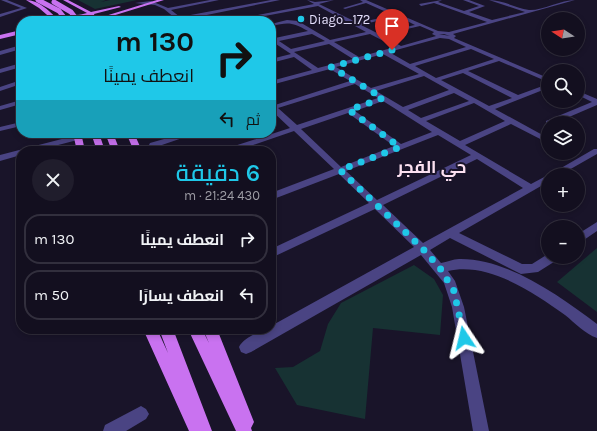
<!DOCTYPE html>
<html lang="ar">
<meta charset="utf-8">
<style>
:root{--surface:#130f1f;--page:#201d2c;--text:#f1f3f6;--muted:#9d9ca4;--line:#322f3d;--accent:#1fc8e8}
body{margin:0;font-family:Karla,Cairo,sans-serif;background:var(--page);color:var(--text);direction:rtl;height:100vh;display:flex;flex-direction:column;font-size:15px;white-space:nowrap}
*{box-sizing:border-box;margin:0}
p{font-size:13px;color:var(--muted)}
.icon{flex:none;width:22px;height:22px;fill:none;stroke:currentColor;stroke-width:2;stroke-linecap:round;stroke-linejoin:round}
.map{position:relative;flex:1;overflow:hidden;direction:ltr}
.drawer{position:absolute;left:16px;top:146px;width:260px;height:188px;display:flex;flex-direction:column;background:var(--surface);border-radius:16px;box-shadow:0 2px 6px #0003,0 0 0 1px var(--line);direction:rtl}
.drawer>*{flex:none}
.hud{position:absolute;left:16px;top:16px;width:260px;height:122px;border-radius:16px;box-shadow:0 2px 6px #0003,0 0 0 1px var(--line);direction:rtl;background:#1fc8e8;color:#111;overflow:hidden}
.needle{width:26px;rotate:282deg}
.fabs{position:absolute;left:541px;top:12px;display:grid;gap:8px}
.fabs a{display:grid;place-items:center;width:44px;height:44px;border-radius:50%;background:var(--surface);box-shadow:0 2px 6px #0003,0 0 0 1px var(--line);font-size:20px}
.pin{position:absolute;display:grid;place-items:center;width:34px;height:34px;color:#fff;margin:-41px -17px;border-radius:50% 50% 50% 0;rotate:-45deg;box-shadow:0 0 4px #0007}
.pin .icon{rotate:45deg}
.me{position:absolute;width:44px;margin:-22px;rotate:350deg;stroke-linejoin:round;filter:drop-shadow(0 0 3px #0008)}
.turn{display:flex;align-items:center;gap:14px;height:84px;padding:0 16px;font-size:18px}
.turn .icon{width:52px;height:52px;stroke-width:2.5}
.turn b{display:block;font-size:28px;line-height:34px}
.then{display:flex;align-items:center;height:38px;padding:0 16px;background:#0003;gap:8px;font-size:15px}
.round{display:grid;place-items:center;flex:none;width:42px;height:42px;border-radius:21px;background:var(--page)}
.headline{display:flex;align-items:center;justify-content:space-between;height:68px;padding:0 16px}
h1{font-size:24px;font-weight:600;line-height:30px;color:var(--accent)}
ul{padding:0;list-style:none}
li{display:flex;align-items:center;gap:12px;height:50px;margin:0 8px 6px;padding:0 8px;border:2px solid var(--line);border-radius:16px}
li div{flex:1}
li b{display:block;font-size:15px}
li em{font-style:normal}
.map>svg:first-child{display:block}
.green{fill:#173233}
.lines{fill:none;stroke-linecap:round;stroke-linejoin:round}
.major-tunnel{stroke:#373249;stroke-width:5;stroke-dasharray:5 2.5;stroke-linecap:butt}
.minor{fill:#4a4483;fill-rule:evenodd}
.major{fill:#c972f0;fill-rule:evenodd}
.major-bridge-far1{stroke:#c972f0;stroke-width:5}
.major-bridge{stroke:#c972f0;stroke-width:8}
.route{stroke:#1fc8e8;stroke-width:7;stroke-dasharray:0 12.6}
.poi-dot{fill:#1fc8e8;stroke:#191429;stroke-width:1.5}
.labels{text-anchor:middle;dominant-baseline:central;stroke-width:4;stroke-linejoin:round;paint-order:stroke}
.far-poi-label{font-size:13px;fill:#e4dffc;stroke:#191429;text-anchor:start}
.quarter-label{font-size:17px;font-weight:bold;fill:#fce1f1;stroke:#191429}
</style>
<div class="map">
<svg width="597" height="431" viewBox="0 0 597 431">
<rect width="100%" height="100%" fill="#191429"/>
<path class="green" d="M 78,0 L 106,0 L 101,2 L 110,0 L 137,0 L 95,9 Z
M 597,248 L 597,312 L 557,282 Z
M 414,265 L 434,279 L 443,295 L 440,335 L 373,328 L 365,419 L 297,405 L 275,368 L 293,367 L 320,351 L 328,324 L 341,303 Z"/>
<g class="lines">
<path class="major-tunnel" d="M 62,21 L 81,16"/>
<path class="minor" d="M 1,0 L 7,0 L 27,8 L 0,17 L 0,14 L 21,8 Z
M 210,0 L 219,0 L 171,10 L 180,17 L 271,0 L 280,0 L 182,20 L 183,21 L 166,21 L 175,18 L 164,9 L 155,5 L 135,3 L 151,1 L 168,8 Z
M 307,0 L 315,2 L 334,0 L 319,4 L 358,23 L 393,15 L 366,3 L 345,9 L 343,8 L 363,2 L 360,0 L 366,0 L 438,31 L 449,32 L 487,22 L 434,3 L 421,6 L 419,4 L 442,0 L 438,2 L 464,11 L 479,6 L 463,0 L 469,0 L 485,6 L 469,12 L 492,20 L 525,12 L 489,0 C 503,0 515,8 529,10 C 541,11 561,0 575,0 L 453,34 L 456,36 L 454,38 L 548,78 L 548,82 L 499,61 L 468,71 L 518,95 L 548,84 L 548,88 L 495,109 L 548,138 L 548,143 L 511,124 L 465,145 L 531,184 L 548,175 L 548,182 L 459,233 L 522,264 L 532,264 L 548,254 L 548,257 L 559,257 L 557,260 L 538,272 L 521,274 L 450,238 L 430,250 L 441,263 C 447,262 453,259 459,259 C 507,258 560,296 597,324 L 597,338 C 585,334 575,323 565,315 C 533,292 489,262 448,271 L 455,281 L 464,307 L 489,431 L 473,431 L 452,307 L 444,283 L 421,255 L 251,352 L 246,354 L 241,352 L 239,347 C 243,338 262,329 271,329 L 271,326 L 414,247 L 375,209 L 271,258 L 271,249 L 369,203 L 339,174 L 271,200 L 271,193 L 334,169 L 294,131 L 236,151 L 224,151 L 225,149 L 290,128 L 271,110 L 271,103 L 275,105 L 350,81 L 330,69 L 271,85 L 271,81 L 312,70 L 294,57 L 271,63 L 271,59 L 291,54 L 273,42 L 271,43 L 271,36 L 275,38 L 308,31 C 292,22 289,22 271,26 L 271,24 L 287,20 L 298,21 L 330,40 L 366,32 L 318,6 L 244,20 L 242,18 L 219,21 L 241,16 L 243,18 L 314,4 ZM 397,16 L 415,25 L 377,33 L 361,25 ZM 420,26 L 434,32 L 432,34 L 436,36 L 401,46 L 381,35 ZM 312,34 L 325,41 L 291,49 L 279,41 ZM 370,34 L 395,47 L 359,57 L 334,42 ZM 439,34 L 444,34 L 450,36 ZM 440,38 L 449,39 L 466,47 L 410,64 L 389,52 ZM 329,44 L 353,59 L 318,68 L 294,52 ZM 471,49 L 494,59 L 436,78 L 415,66 ZM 383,54 L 419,74 L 371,88 L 336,67 ZM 463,73 L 512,98 L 489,106 L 441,80 ZM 424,76 L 449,90 L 403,107 L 376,91 ZM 355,84 L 378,98 L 297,125 L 278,108 ZM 454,93 L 469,101 L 421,118 L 408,110 ZM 383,101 L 432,132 L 401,144 L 355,111 ZM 474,103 L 505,121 L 460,141 L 426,121 ZM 348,113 L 394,146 L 341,167 L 301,129 ZM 438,135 L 471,155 L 377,200 L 346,171 ZM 477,159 L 523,188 L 423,243 L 383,205 Z
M 21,45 L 21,49 L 0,55 L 0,51 Z
M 21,63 L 21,67 L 0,73 L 0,69 Z
M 21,80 L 21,84 L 0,91 L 0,87 Z
M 578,91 L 597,99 L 597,105 L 555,123 L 548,123 L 548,125 L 546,125 L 546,121 L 592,102 L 578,95 Z
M 21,100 L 21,104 L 0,110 L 0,106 Z
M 21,122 L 21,126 L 0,131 L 0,127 Z
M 85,133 L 90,135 L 89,137 L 35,151 L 21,151 L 21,155 L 0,161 L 0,155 Z
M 185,133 L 197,133 L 156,147 L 153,147 L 149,145 L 150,143 Z
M 594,149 L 597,149 L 597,154 L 560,175 L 549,175 Z
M 597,222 L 597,231 L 578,244 L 578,234 Z
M 141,406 L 146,409 L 149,414 L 146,419 L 126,431 L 103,431 L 105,425 Z"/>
<path class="major" d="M 26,0 C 39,0 51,12 59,21 L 54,21 L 39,8 Z
M 63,0 L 68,0 L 91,12 L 119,6 L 121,7 L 94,14 L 95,17 L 89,15 L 81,17 L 79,15 L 87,13 Z
M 157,0 L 164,0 L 96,21 L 89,21 Z
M 21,30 L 21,34 L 0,39 L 0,35 Z
M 91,133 L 99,133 L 105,151 L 97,151 Z
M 105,133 L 113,133 L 120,151 L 112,151 Z
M 126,133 L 134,133 L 142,151 L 134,151 Z
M 143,329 L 157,329 L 168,353 L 159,329 L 173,329 L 212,431 L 189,431 Z
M 188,329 L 202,329 L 209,343 L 203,329 L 217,329 L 254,422 L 251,428 L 252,431 L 236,431 Z"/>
<path class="major-bridge-far1" d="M 38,0 L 59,11 L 67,21
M 54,2 L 71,12 L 78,21"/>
<path class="major-bridge" d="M 77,133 L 81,151"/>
</g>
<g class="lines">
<path class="route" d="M 392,50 L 331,67 L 383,98 L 349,110 L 400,147 L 340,170 L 422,248 L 440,268 L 454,291 L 464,338"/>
</g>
<circle class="poi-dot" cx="301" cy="19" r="4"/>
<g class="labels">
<g class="far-poi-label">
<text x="309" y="19">Diago_172</text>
</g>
<g class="quarter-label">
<text x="432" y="167">حي الفجر</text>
</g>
</g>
</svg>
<div class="fabs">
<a><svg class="needle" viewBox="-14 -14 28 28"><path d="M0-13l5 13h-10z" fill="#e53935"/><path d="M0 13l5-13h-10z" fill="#9d9ca4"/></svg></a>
<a><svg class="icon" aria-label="search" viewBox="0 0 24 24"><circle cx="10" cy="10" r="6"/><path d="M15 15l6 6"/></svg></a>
<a><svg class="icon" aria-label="layers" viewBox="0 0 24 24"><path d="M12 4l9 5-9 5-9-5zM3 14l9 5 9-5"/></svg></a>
<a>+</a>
<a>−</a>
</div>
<div class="pin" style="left:392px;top:50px;background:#d93025"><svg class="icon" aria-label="arrive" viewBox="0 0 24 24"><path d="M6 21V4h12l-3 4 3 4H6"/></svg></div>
<svg class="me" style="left:464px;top:338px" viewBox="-20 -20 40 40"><path d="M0-17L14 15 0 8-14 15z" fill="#1fc8e8" stroke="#fff" stroke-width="4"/></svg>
<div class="hud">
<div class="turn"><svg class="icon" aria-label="right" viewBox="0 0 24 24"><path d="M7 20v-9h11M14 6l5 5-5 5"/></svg><div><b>130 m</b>انعطف يمينًا</div></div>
<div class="then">ثم<svg class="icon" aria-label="left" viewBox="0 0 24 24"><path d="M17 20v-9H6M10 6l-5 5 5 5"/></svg></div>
</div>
<section class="drawer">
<div class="headline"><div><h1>6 دقيقة</h1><p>430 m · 21:24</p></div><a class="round"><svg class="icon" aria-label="close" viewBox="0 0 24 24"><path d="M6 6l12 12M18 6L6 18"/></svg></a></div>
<ul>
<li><svg class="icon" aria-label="right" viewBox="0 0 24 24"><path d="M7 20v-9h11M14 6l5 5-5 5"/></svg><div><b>انعطف يمينًا</b></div><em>130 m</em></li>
<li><svg class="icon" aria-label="left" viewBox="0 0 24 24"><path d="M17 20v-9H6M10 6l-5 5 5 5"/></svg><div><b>انعطف يسارًا</b></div><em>50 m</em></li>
</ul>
</section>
</div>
